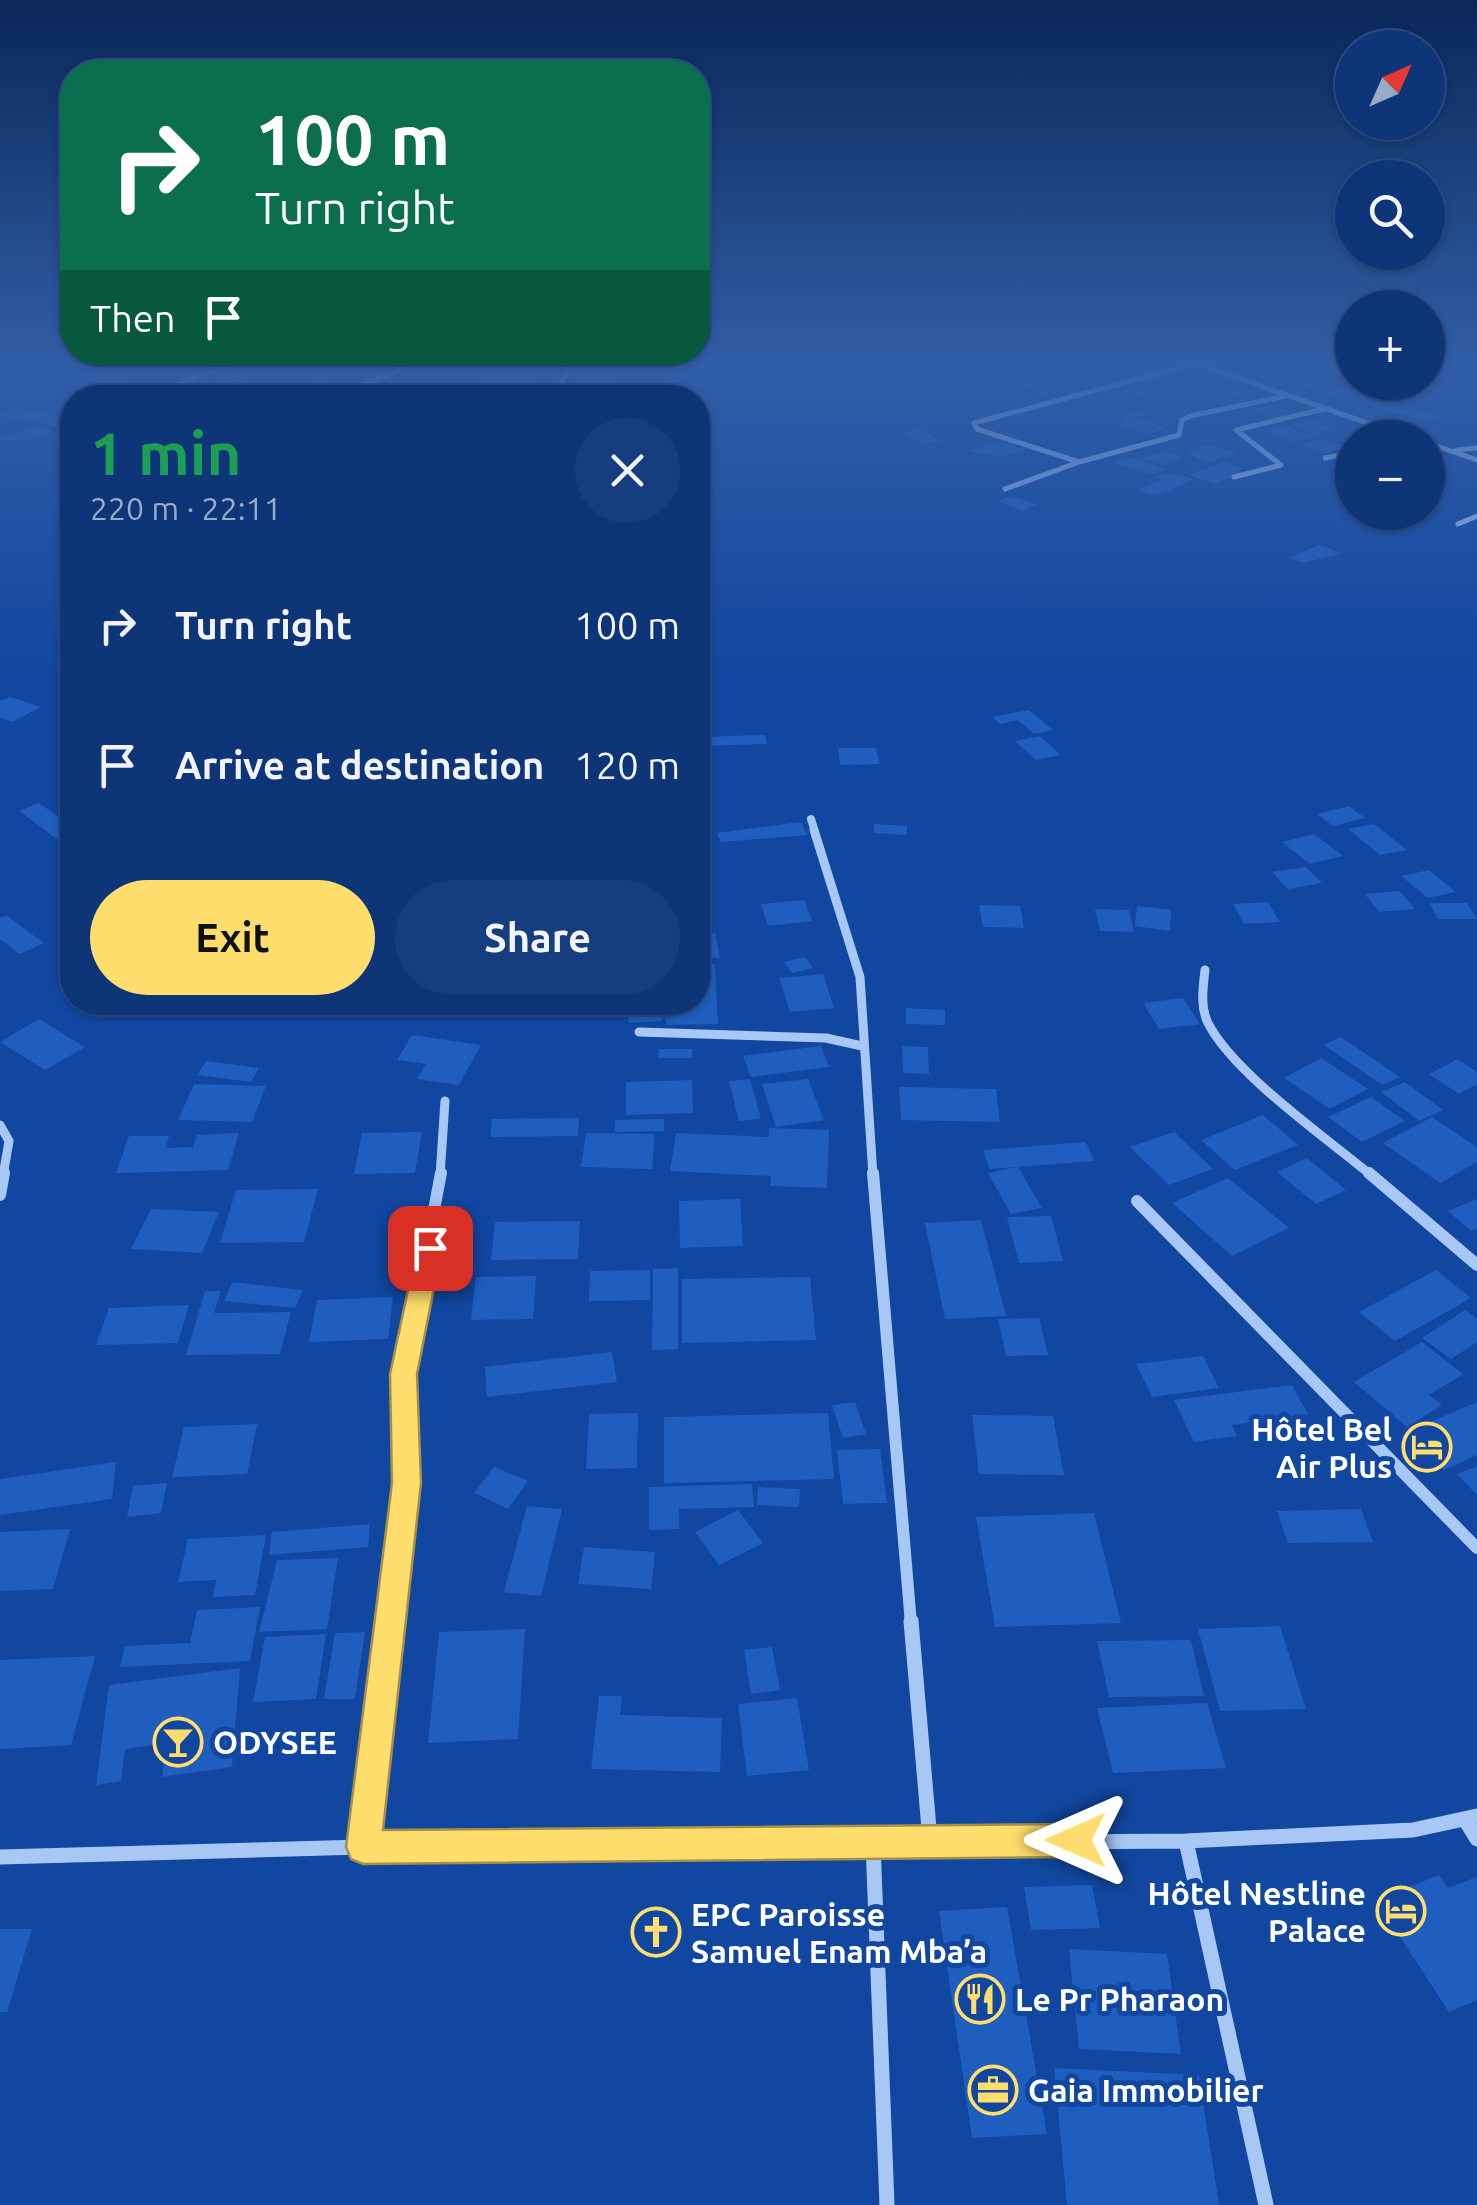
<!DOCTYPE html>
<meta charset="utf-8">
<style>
:root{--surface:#0d3578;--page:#163d7d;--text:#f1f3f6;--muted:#9aabc6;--line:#2d508a;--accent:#ffde6d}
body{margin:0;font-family:Ubuntu,sans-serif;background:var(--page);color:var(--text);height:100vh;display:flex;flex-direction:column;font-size:38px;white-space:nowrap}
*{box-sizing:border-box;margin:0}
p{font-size:32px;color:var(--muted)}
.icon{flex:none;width:55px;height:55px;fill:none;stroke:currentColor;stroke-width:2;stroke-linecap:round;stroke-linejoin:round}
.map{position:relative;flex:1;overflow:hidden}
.sheet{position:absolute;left:60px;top:385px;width:650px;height:630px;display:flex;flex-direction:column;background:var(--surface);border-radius:40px;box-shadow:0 2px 8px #0004,0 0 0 2px var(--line)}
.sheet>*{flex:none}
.hud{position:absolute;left:60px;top:60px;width:650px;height:305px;border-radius:40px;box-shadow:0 2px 8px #0004,0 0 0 2px var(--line);background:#0b6e4f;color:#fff;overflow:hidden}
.needle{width:65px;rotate:45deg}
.buttons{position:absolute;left:1335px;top:30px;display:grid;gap:20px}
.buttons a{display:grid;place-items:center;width:110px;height:110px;border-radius:50%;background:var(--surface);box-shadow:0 2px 8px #0004,0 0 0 2px var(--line);font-size:50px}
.pin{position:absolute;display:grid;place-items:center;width:85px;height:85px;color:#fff;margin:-42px;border-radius:20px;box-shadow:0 5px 15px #0006}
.me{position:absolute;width:110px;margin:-55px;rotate:270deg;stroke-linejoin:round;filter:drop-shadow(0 0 8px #0008)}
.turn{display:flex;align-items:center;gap:35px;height:210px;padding:0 30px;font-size:45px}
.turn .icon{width:130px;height:130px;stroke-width:2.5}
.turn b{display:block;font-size:70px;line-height:85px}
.then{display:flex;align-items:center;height:95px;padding:0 30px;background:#0003;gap:20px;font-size:38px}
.round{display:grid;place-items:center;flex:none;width:105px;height:105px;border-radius:52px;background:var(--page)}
.head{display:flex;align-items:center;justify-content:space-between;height:170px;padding:0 30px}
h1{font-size:60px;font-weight:700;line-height:75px;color:#1e9e55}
.primary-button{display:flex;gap:20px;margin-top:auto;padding:20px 30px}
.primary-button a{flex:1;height:115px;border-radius:60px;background:var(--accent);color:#111;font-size:40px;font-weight:700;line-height:115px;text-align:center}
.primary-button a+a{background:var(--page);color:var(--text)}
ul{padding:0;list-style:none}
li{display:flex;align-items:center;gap:30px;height:140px;padding:0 30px}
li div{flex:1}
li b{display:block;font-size:38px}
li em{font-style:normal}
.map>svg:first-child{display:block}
.building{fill:#1f5dbf}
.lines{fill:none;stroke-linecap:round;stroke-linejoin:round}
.street-far4{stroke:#a9c7f5;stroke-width:5}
.street-far3{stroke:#a9c7f5;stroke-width:8}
.street-far2{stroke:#a9c7f5;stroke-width:9}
.street-far1{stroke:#a9c7f5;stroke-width:12}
.street{stroke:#a9c7f5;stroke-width:15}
.route{fill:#ffde6d;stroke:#a69047;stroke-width:2.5}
.labels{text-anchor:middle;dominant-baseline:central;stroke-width:10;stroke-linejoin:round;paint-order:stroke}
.near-poi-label{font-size:32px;font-weight:bold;fill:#fff;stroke:#1147a0;text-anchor:start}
</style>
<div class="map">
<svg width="1477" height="2205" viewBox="0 0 1477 2205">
<rect width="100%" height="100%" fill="#1147a0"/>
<path class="building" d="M 324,364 L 346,364 L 320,377 L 303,374 Z
M 1264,364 L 1298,373 L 1307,376 L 1293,381 L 1238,366 Z
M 102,372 L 128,377 L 106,386 L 79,381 Z
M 610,374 L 614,390 L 606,390 L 608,398 L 583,398 L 579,376 Z
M 1184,374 L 1206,383 L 1185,387 L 1163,377 Z
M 532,377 L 530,388 L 478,389 L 480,378 Z
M 232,379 L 248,382 L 305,394 L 260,398 L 271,393 L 239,386 L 228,391 L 212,388 Z
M 1048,380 L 1070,389 L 1042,395 L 1020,385 Z
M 1318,380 L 1372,395 L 1442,417 L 1427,422 L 1302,385 Z
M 1147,385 L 1166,391 L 1160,393 L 1167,395 L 1152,400 L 1126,391 Z
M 1227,385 L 1248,394 L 1219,399 L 1212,396 L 1221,394 L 1208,388 Z
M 1274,405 L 1298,414 L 1276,419 L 1252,409 Z
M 15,407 L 72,419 L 72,425 L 65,429 L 0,415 Z
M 1142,412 L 1149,415 L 1135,418 L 1166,428 L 1150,434 L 1120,424 L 1126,422 L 1117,418 Z
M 1312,420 L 1334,429 L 1313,434 L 1291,424 Z
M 1283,425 L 1313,437 L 1294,442 L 1265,430 Z
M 34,426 L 53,430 L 26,441 L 0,440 L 0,435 L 10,436 Z
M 921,430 L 941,441 L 923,444 L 903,433 Z
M 1323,439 L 1347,447 L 1325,454 L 1301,445 Z
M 999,441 L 1026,450 L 1004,457 L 968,451 Z
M 1204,445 L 1222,448 L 1238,453 L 1208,463 L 1186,453 Z
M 1166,452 L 1183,457 L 1163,465 L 1139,458 Z
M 1129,457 L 1152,464 L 1166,470 L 1152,475 L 1114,463 Z
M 1225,462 L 1243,468 L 1237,471 L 1243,473 L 1216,484 L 1188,475 Z
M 1167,473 L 1195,479 L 1155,496 L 1137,490 L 1162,480 L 1152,477 Z
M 1013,496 L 1037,505 L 1022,511 L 997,501 Z
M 1318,545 L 1342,553 L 1304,563 L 1289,558 Z
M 10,697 L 41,707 L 12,722 L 0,718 L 0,701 Z
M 1029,710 L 1053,730 L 1034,734 L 1018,720 L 1000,724 L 992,717 Z
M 765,735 L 767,744 L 698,746 L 698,737 Z
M 1040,736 L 1061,755 L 1036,760 L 1015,741 Z
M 838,748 L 876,748 L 880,764 L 840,765 Z
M 39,803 L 72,826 L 72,833 L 57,839 L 19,811 Z
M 1349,806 L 1365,818 L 1333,826 L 1317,814 Z
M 801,822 L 807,835 L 721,842 L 717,833 Z
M 874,824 L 907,826 L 907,835 L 874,833 Z
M 1374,824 L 1407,850 L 1380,855 L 1348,829 Z
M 1314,834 L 1343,856 L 1310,864 L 1282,842 Z
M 1306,867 L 1322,883 L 1288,889 L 1272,872 Z
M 1429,870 L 1456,892 L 1428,898 L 1401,876 Z
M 1400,891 L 1415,909 L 1379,912 L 1365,894 Z
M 804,900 L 812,921 L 768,926 L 761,904 Z
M 1268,902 L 1280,922 L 1244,924 L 1233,904 Z
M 1429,903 L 1467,903 L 1477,919 L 1438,919 Z
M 979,905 L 1020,906 L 1024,928 L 983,927 Z
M 1137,906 L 1171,910 L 1170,931 L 1135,926 Z
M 1095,909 L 1129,910 L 1134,932 L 1100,931 Z
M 6,915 L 44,943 L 20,954 L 0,939 L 0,918 Z
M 715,933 L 720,958 L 698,959 L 698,934 Z
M 805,957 L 813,968 L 792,973 L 784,962 Z
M 698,964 L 715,964 L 718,1024 L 666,1025 L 666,1011 L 688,1011 L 687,1002 L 698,1002 Z
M 823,974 L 834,1008 L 790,1012 L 779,978 Z
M 1183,998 L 1200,1024 L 1159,1029 L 1143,1003 Z
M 627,1002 L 659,1002 L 662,1021 L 629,1023 Z
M 906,1008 L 945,1010 L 945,1025 L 906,1024 Z
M 39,1019 L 85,1047 L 45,1070 L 0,1042 Z
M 412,1035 L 481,1045 L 459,1085 L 417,1079 L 426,1064 L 397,1060 Z
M 1341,1037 L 1400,1077 L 1382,1085 L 1324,1045 Z
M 821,1046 L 829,1067 L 751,1077 L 743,1056 Z
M 902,1046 L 928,1047 L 929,1074 L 903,1073 Z
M 659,1049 L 692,1049 L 692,1058 L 658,1058 Z
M 1321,1058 L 1368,1089 L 1330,1109 L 1284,1078 Z
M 1458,1059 L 1477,1072 L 1477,1084 L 1459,1094 L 1429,1074 Z
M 206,1061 L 259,1068 L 251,1082 L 197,1075 Z
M 750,1079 L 761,1119 L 739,1121 L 729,1081 Z
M 808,1079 L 824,1120 L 776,1127 L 762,1084 Z
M 692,1080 L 693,1113 L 626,1115 L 626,1082 Z
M 1405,1082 L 1443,1110 L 1419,1121 L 1381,1092 Z
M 194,1084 L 266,1086 L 252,1122 L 178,1120 Z
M 899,1087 L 996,1089 L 1000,1122 L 901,1120 Z
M 1371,1097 L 1405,1121 L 1362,1142 L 1328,1117 Z
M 1263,1115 L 1298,1145 L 1235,1170 L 1201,1140 Z
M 1432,1117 L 1477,1147 L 1477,1162 L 1440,1183 L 1383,1143 Z
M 579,1118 L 578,1136 L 490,1137 L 492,1119 Z
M 664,1119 L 664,1131 L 615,1132 L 615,1120 Z
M 769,1128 L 829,1130 L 827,1188 L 770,1186 L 771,1176 L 670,1171 L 676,1133 L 769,1137 Z
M 422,1132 L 415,1173 L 354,1174 L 362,1133 Z
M 1174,1132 L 1213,1169 L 1169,1185 L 1130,1147 Z
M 239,1133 L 228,1170 L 116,1173 L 129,1136 L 169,1136 L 166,1148 L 193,1147 L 197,1135 Z
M 586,1133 L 655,1134 L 652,1169 L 581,1167 Z
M 1086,1142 L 1094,1161 L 1018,1167 L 1042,1208 L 1011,1214 L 988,1173 L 1015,1167 L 990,1169 L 983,1150 Z
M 1307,1158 L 1346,1190 L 1316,1204 L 1277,1172 Z
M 1228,1178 L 1289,1228 L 1232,1256 L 1172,1203 Z
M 318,1189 L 304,1242 L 220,1243 L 236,1190 Z
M 740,1199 L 743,1246 L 680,1248 L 679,1201 Z
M 1477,1199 L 1477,1228 L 1471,1231 L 1448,1211 Z
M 151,1209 L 219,1212 L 202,1253 L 131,1249 Z
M 1051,1216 L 1063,1261 L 1019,1263 L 1007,1217 Z
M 981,1220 L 1006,1316 L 945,1319 L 925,1223 Z
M 580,1221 L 578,1259 L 491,1260 L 495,1222 Z
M 678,1268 L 678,1349 L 652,1350 L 653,1269 Z
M 650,1270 L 650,1300 L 589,1301 L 590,1271 Z
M 1436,1270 L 1471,1298 L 1395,1341 L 1359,1312 Z
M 536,1276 L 533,1319 L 471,1320 L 476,1277 Z
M 810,1277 L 816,1340 L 682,1343 L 682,1279 Z
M 233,1282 L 303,1290 L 295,1308 L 224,1301 Z
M 205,1291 L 221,1291 L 214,1313 L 291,1312 L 280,1354 L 186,1355 Z
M 393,1297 L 388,1339 L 309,1342 L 317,1300 Z
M 189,1305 L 178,1343 L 96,1345 L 109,1308 Z
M 1465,1310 L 1477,1319 L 1477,1342 L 1451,1359 L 1422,1338 Z
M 1039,1318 L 1048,1355 L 1006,1356 L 998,1319 Z
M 1422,1342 L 1463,1374 L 1429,1395 L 1442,1405 L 1407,1427 L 1354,1382 Z
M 612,1352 L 617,1382 L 487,1397 L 485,1367 Z
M 1203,1356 L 1219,1388 L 1152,1397 L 1136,1364 Z
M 1292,1385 L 1308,1414 L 1232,1425 L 1237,1436 L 1194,1442 L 1174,1400 Z
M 855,1402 L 866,1434 L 843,1438 L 832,1405 Z
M 1477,1402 L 1477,1455 L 1444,1470 L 1407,1432 Z
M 638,1413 L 637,1468 L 586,1469 L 589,1414 Z
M 828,1413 L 834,1479 L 664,1483 L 664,1417 Z
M 972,1415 L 1053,1416 L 1064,1475 L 979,1474 Z
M 257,1424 L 247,1474 L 172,1477 L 184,1427 Z
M 880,1449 L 887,1503 L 843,1504 L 837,1450 Z
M 116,1462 L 112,1499 L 0,1515 L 0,1479 Z
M 1477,1466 L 1477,1495 L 1457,1474 Z
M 494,1467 L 528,1481 L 508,1509 L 474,1493 Z
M 167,1483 L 161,1513 L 127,1517 L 133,1486 Z
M 752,1484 L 754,1507 L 679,1509 L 679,1529 L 649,1530 L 649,1487 Z
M 758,1487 L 800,1489 L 799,1507 L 757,1505 Z
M 527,1506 L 562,1509 L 541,1596 L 504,1592 Z
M 1361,1509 L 1373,1542 L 1288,1543 L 1277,1511 Z
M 738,1510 L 763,1543 L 719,1565 L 695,1532 Z
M 1094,1513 L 1121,1623 L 995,1627 L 976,1517 Z
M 370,1524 L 368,1547 L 269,1555 L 272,1532 Z
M 70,1529 L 53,1589 L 0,1591 L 0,1532 Z
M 266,1535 L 255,1595 L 213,1597 L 216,1580 L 178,1582 L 188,1539 Z
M 584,1547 L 655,1552 L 651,1589 L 578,1584 Z
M 338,1558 L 327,1629 L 259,1632 L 277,1560 Z
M 260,1607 L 250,1661 L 120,1667 L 125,1646 L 190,1643 L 197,1610 Z
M 1280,1626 L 1306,1709 L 1220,1711 L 1198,1629 Z
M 525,1629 L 518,1739 L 428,1743 L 439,1632 Z
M 365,1632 L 355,1699 L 324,1699 L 335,1633 Z
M 326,1634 L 316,1699 L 253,1702 L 265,1637 Z
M 1191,1640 L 1204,1696 L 1109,1697 L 1097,1641 Z
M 772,1647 L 780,1690 L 751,1694 L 744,1650 Z
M 95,1656 L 71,1745 L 0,1749 L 0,1660 Z
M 240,1668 L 232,1767 L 162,1777 L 166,1743 L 125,1749 L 121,1781 L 96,1785 L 109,1685 Z
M 599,1696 L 622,1696 L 620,1715 L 722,1718 L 720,1772 L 591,1769 Z
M 797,1698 L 809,1770 L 747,1776 L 738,1704 Z
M 1207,1703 L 1226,1768 L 1113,1773 L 1097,1708 Z
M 1439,1875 L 1448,1888 L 1477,1877 L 1477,2000 L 1449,2012 L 1376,1900 Z
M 1092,1885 L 1100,1928 L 1031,1930 L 1024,1887 Z
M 1007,1907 L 1047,2134 L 972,2138 L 939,1911 Z
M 0,1929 L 32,1929 L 7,2012 L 0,2012 Z
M 1069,1949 L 1167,1954 L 1181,2054 L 1079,2049 Z
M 1054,2068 L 1199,2075 L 1219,2205 L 1067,2205 Z"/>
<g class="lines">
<path class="street-far4" d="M 1197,364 L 1411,438
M 555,395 L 571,364
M 146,398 L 228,364
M 331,398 L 414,364
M 1428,443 L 1477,460
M 1456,450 L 1477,448
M 1325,458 L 1352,453
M 1079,462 L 977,429 L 974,423 L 1194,364
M 1234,477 L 1281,465 L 1236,430 L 1324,409
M 1005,489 L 1079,462 L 1179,435 L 1182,420 L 1190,416 L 1286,396
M 1458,524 L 1477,516"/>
<path class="street-far3" d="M 811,819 L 815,832"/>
<path class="street-far2" d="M 814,830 L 860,977 L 873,1176
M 1205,970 C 1203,987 1200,1007 1208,1023 C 1233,1073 1328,1139 1372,1176
M 639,1032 L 826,1038 L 862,1046
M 0,1125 L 9,1141 L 3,1176
M 440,1176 L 445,1101"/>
<path class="street-far1" d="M 873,1173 L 911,1624
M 1369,1173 L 1477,1265
M 0,1195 L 4,1173
M 1137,1201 L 1477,1548
M 390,1624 L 407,1483 L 403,1374 L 441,1173"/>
<path class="street" d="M 911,1621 L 930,1840
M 1466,1821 L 1477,1839
M 1186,1841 L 1266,2205
M 873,1843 L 887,2205
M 363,1847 L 390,1621
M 0,1857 L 363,1847 L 1186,1841 L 1413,1830 L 1477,1816"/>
</g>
<linearGradient id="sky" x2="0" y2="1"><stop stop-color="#092758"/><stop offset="0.54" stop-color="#325ea7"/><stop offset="1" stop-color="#325ea7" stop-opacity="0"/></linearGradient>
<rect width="1477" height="673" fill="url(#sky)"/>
<path class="route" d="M 430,1239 L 442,1248 L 417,1374 L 421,1483 L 383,1830 L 1076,1824 L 1089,1829 L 1094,1840 L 1089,1852 L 1076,1857 L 363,1864 L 351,1859 L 346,1847 L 392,1483 L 390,1374 L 417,1248 Z"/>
<defs>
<g id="hotel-ring" transform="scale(2.5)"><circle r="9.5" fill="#1147a0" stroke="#ffde6d" stroke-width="1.5"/><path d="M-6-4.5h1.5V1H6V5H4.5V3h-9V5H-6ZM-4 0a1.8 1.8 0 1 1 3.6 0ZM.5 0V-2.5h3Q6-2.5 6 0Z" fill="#ffde6d"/></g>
<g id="bar-ring" transform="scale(2.5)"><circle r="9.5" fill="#1147a0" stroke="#ffde6d" stroke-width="1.5"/><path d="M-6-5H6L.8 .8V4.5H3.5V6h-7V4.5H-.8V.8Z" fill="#ffde6d"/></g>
<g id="church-ring" transform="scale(2.5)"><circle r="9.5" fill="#1147a0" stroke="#ffde6d" stroke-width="1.5"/><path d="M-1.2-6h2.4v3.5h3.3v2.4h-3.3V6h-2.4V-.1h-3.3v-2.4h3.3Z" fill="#ffde6d"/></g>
<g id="restaurant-ring" transform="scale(2.5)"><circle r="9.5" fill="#1147a0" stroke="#ffde6d" stroke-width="1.5"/><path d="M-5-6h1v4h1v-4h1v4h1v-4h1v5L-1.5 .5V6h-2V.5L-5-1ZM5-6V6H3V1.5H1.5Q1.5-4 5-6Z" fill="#ffde6d"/></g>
<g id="office-ring" transform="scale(2.5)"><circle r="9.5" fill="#1147a0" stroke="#ffde6d" stroke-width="1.5"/><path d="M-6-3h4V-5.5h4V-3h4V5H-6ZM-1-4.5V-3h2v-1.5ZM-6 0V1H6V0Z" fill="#ffde6d"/></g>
</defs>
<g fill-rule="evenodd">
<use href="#hotel-ring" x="1427" y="1447"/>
<use href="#bar-ring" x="178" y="1742"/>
<use href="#hotel-ring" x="1401" y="1911"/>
<use href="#church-ring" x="656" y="1932"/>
<use href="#restaurant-ring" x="980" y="1999"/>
<use href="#office-ring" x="993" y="2090"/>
</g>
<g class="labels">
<g class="near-poi-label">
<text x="1392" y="1429" text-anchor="end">Hôtel Bel<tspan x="1392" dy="37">Air Plus</tspan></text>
<text x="213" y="1742">ODYSEE</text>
<text x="1366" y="1893" text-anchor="end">Hôtel Nestline<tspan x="1366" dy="37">Palace</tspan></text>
<text x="691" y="1914">EPC Paroisse<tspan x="691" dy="37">Samuel Enam Mba’a</tspan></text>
<text x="1015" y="1999">Le Pr Pharaon</text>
<text x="1028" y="2090">Gaia Immobilier</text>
</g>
</g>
</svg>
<div class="buttons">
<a><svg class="needle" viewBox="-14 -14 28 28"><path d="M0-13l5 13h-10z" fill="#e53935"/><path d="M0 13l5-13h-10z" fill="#9aabc6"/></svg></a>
<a><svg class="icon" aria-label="search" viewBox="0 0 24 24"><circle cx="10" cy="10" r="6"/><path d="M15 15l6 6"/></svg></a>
<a>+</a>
<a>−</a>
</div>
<div class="pin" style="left:430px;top:1248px;background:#d93025"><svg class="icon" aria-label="arrive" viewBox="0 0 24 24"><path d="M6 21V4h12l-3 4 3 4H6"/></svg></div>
<svg class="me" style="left:1076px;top:1840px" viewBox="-20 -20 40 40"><path d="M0-17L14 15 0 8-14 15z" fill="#ffde6d" stroke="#fff" stroke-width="4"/></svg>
<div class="hud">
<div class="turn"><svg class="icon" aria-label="right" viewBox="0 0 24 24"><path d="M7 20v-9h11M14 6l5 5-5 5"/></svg><div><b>100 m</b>Turn right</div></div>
<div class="then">Then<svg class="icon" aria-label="arrive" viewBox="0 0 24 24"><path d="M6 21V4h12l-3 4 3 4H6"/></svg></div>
</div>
<section class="sheet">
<div class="head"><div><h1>1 min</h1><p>220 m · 22:11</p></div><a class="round"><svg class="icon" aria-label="close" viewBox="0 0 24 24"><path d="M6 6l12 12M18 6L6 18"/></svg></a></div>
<ul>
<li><svg class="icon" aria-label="right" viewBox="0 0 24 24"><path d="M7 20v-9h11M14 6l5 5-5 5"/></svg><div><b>Turn right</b></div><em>100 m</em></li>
<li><svg class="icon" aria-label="arrive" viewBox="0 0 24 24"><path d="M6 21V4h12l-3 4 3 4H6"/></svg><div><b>Arrive at destination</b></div><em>120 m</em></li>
</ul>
<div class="primary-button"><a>Exit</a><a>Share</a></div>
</section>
</div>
